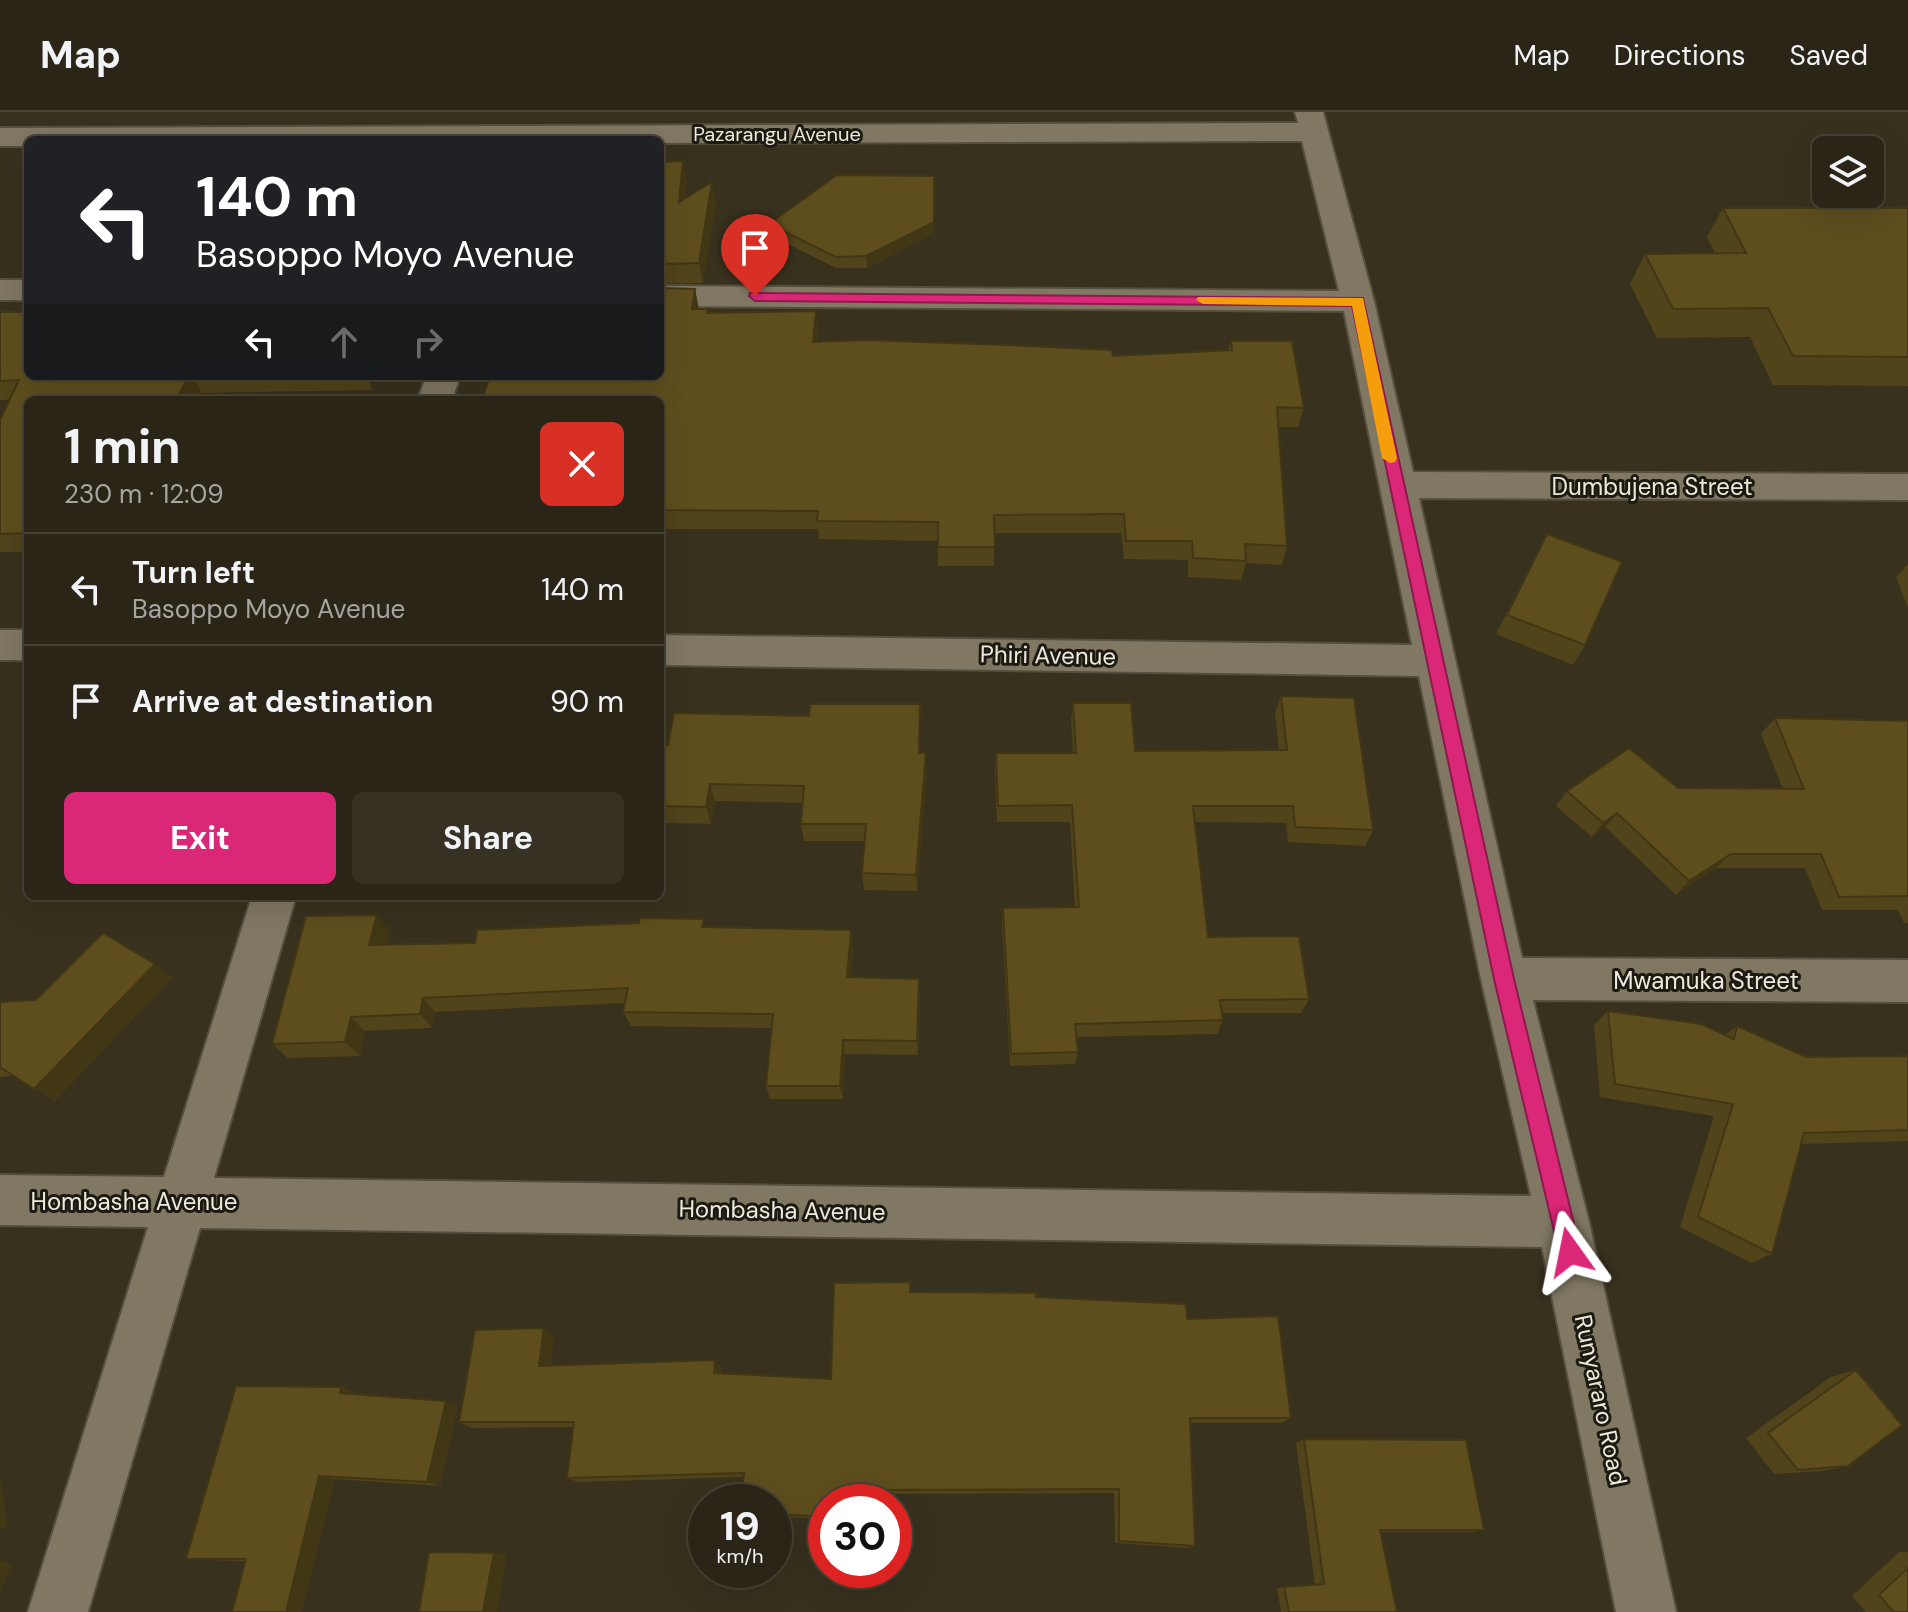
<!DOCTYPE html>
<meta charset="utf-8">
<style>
:root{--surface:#2a2516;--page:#363123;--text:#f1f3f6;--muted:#a5a5a1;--line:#464235;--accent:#db2777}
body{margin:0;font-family:"DM Sans",sans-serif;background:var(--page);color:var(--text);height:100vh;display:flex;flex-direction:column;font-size:30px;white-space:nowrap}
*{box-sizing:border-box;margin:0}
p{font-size:26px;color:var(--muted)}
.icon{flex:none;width:44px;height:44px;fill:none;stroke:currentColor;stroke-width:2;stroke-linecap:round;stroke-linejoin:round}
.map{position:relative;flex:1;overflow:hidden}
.panel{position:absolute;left:24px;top:284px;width:640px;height:504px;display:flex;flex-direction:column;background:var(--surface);border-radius:12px;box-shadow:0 8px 32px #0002,0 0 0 2px var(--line)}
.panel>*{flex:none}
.banner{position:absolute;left:24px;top:24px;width:640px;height:244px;border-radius:12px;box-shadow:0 8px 32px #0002,0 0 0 2px var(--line);background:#202124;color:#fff;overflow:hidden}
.fabs{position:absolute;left:1812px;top:24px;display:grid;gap:16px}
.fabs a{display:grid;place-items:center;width:72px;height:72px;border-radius:12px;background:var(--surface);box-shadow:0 8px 32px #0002,0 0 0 2px var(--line);font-size:40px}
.speed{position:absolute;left:688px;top:1372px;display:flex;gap:16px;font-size:40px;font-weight:700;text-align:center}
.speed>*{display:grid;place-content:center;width:104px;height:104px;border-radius:50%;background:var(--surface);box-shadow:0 8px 32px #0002,0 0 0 2px var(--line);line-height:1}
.speed small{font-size:20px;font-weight:400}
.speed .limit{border:12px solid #d22;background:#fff;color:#111}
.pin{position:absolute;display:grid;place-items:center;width:68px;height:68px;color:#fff;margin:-82px -34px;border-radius:50% 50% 50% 0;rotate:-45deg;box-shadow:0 0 8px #0007}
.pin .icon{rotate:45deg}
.me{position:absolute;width:88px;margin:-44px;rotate:348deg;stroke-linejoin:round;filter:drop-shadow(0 0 6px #0008)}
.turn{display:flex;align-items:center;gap:28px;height:168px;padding:0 40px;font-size:36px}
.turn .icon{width:104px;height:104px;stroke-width:2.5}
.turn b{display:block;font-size:56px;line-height:68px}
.lanes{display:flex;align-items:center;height:76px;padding:0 40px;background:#0003;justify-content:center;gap:40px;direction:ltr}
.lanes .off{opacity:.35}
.round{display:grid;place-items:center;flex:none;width:84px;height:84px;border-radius:12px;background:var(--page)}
.overview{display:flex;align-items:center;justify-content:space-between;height:136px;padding:0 40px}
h1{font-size:48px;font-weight:700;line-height:60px}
.cta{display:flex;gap:16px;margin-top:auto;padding:16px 40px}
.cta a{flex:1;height:92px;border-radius:12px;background:var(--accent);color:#fff;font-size:32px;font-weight:700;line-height:92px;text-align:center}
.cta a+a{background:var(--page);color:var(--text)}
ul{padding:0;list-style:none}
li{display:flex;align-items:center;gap:24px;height:112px;padding:0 40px;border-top:2px solid var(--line)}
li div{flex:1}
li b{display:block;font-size:30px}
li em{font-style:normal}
header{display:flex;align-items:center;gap:48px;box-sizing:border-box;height:112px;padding:0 40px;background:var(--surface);border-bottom:2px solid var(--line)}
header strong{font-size:38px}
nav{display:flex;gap:44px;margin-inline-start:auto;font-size:28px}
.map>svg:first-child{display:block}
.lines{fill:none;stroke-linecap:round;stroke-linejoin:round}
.minor-casing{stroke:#554f3f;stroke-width:4}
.minor{fill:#807863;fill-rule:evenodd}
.wall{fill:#51431a}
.shaded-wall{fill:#423715}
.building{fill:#5e4e1e;stroke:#423715;stroke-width:2}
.route{fill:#db2777;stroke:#8e194d;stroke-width:2}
.slow{fill:#f59e0b}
.labels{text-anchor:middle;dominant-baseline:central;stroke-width:6;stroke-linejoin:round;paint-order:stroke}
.far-street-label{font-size:20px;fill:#ede9dd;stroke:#1d1a11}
.street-label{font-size:24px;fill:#ede9dd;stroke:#1d1a11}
</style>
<header>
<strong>Map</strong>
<nav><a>Map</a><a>Directions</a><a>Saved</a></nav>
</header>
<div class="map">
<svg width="1908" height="1500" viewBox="0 0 1908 1500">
<rect width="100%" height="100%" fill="#38311e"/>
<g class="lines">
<g class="minor-casing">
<path id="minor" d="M 1295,0 L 1323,0 L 1374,189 L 1413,360 L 1908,362 L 1908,388 L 1419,386 L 1522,846 L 1908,848 L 1908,890 L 1533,888 L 1589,1110 L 1676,1500 L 1616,1500 L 1542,1135 L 200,1116 L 88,1500 L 28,1500 L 148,1115 L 0,1113 L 0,1063 L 164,1065 L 252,784 L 296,784 L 214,1066 L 1531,1084 L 1481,867 L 1419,564 L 660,553 L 660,523 L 1412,533 L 1344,199 L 660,194 L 660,174 L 1339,179 L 1302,29 L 660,31 L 660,28 L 28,28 L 28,34 L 0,34 L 0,16 L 1298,11 Z
M 0,168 L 28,168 L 28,188 L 0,188 Z
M 426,264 L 460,264 L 452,288 L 418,288 Z
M 0,518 L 28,518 L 28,548 L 0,548 Z"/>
</g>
<use href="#minor" class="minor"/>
</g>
<path class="wall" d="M 660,50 L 687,69 L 685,86 L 716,89 L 703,171 L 660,172 Z
M 1723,96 L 1908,96 L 1908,274 L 1773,273 L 1750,225 L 1657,226 L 1630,172 L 1645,142 L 1715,141 L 1707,125 Z
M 769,112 L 934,121 L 867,156 L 836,156 L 770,123 Z
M 695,177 L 698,197 L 708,197 L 709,201 L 818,218 L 817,230 L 1113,244 L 1228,239 L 1231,229 L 1304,296 L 1298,315 L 1279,315 L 1287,434 L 1282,453 L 1246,451 L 1241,468 L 1188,465 L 1188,448 L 1124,447 L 1121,421 L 994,421 L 994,454 L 938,454 L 938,429 L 819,427 L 818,417 L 660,417 L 660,264 Z
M 0,200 L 28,264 L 366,264 L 373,278 L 202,281 L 28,288 L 28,440 L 0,440 L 0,308 L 10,288 L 0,288 Z
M 1547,422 L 1585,533 L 1573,553 L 1496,522 Z
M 1908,452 L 1908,496 L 1896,465 Z
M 1281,584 L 1373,718 L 1365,734 L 1288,730 L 1286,711 L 1195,710 L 1208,825 L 1309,887 L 1301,901 L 1222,901 L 1223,908 L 1217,922 L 1076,925 L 1078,940 L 1075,952 L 1010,954 L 1002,811 L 1003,796 L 1075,795 L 1070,710 L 997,710 L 995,658 L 996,641 L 1073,641 L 1071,608 L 1073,591 L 1135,639 L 1279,638 L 1275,601 Z
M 920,592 L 920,641 L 927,659 L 917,779 L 864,778 L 862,761 L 865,729 L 804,729 L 801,712 L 803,691 L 715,689 L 711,712 L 663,711 L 661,706 L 660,706 L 660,634 L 668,633 L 809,604 Z
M 1775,606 L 1908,609 L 1908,811 L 1904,811 L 1898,798 L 1822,798 L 1805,756 L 1716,756 L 1676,783 L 1605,715 L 1592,725 L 1556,694 L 1567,679 L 1678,676 L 1783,677 L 1761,622 Z
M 707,815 L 853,834 L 851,866 L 920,881 L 918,943 L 845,942 L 843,987 L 770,987 L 766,974 L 772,916 L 631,914 L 623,900 L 625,891 L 435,900 L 432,916 L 365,919 L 360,944 L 288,946 L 272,932 L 390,819 L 386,832 L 475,831 Z
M 155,852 L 172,866 L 55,989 L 14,964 L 0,965 L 0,890 L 36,888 Z
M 1608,899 L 1725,923 L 1737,914 L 1806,945 L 1908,944 L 1908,1029 L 1801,1032 L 1772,1142 L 1752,1151 L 1680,1115 L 1714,1004 L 1600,985 L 1594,913 Z
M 911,1180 L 1036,1185 L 1187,1207 L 1291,1306 L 1282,1311 L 1190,1311 L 1195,1434 L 1188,1436 L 1115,1431 L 1114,1381 L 870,1382 L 870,1390 L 826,1390 L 826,1407 L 774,1405 L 774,1390 L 744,1365 L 578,1370 L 567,1366 L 574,1315 L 472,1316 L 459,1310 L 554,1224 L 550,1254 L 722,1255 L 721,1262 L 831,1267 Z
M 1856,1258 L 1848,1354 L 1823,1359 L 1774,1362 L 1746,1326 L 1831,1265 Z
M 341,1275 L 355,1281 L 355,1282 L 458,1294 L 440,1374 L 335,1367 L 245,1449 L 205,1448 L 186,1447 Z
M 1304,1327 L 1484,1418 L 1472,1420 L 1380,1420 L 1397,1500 L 1281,1500 L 1277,1476 L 1315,1473 L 1296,1331 Z
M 1899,1440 L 1908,1440 L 1908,1500 L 1866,1500 L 1852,1484 Z"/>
<path class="shaded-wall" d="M 683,49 L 687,69 L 683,110 L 679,90 Z
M 934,64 L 934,121 L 867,156 L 866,144 Z
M 712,70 L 716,89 L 703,171 L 699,151 Z
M 695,177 L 699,197 L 692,197 Z
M 816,199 L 818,218 L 815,250 L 813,230 Z
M 189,264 L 192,264 L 202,281 L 198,288 L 176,288 Z
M 926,641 L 927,659 L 917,779 L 916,763 Z
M 710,672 L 715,689 L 711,712 L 706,695 Z
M 1617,701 L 1605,715 L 1592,725 L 1603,711 Z
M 1731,742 L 1716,756 L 1676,783 L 1689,769 Z
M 377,803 L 390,819 L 383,848 L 369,833 Z
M 851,818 L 853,834 L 850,880 L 847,865 Z
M 155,852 L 172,866 L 55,989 L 34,977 Z
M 919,867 L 920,881 L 918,943 L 917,929 Z
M 423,886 L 435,900 L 432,916 L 420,902 Z
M 351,905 L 365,919 L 360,944 L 345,930 Z
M 843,928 L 845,942 L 843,987 L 840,974 Z
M 544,1216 L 554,1224 L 549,1261 L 539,1254 Z
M 715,1248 L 722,1255 L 721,1268 L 714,1261 Z
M 341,1275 L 355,1281 L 354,1287 L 340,1281 Z
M 446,1289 L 458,1294 L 440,1374 L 427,1370 Z
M 319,1364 L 335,1367 L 302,1500 L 286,1500 Z
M 0,1366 L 8,1414 L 0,1418 Z
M 494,1441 L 507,1443 L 497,1500 L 483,1500 Z
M 0,1448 L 12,1453 L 0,1480 Z"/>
<path class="building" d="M 683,49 L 679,90 L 712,70 L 699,151 L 660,152 L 660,50 Z
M 837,63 L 934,64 L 934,110 L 866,144 L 836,145 L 769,112 Z
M 1723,96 L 1908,96 L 1908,245 L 1793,244 L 1768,196 L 1673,197 L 1645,142 L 1746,141 Z
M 660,176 L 695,177 L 692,197 L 708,197 L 707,201 L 816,199 L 813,230 L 865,228 L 1006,233 L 1112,238 L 1113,244 L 1232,238 L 1231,229 L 1292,229 L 1304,296 L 1277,295 L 1287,434 L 1245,432 L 1246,449 L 1193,446 L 1192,429 L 1126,429 L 1124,402 L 994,403 L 995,435 L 938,435 L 938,410 L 817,409 L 818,399 L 660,398 L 660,288 L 482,288 L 490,264 L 660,264 Z
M 0,200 L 28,200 L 28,264 L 189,264 L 176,288 L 28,288 L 28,421 L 0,422 L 0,308 L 19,268 L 0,269 Z
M 1547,422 L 1622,450 L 1585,533 L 1507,503 Z
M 1281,584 L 1354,586 L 1373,718 L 1295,715 L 1293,694 L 1193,694 L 1208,825 L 1299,824 L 1309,887 L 1220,888 L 1223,908 L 1075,912 L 1078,940 L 1011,942 L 1003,796 L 1079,795 L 1072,693 L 998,694 L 996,641 L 1076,641 L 1073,591 L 1131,591 L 1135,639 L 1287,638 Z
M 810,592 L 920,592 L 919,641 L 926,641 L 916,763 L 862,761 L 866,712 L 801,712 L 804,674 L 710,672 L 706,695 L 660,694 L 660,634 L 668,633 L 674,601 L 809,604 Z
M 1775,606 L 1908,609 L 1908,784 L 1839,785 L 1821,742 L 1731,742 L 1689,769 L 1617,701 L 1603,711 L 1567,679 L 1629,636 L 1678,676 L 1804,677 Z
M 377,803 L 369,833 L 475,831 L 477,818 L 639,811 L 640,806 L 704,807 L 702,815 L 851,818 L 847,865 L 919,867 L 917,929 L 843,928 L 840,974 L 766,974 L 773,902 L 623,900 L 628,876 L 423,886 L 420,902 L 351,905 L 345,930 L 272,932 L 306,804 Z
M 103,821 L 155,852 L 34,977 L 0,955 L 0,890 L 36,888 Z
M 1608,899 L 1701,912 L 1734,927 L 1737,914 L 1806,945 L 1908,944 L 1908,1018 L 1804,1021 L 1772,1142 L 1698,1105 L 1733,992 L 1615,972 Z
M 910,1170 L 910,1180 L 1036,1181 L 1036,1185 L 1186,1192 L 1187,1207 L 1278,1204 L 1291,1306 L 1190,1306 L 1195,1434 L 1119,1429 L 1119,1377 L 868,1378 L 867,1390 L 826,1390 L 826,1405 L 774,1402 L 774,1390 L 741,1390 L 744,1361 L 567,1366 L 574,1310 L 459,1310 L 475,1218 L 544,1216 L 539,1254 L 715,1248 L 714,1261 L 831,1267 L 834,1171 Z
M 1856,1258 L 1902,1313 L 1848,1354 L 1798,1358 L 1768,1321 Z
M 236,1274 L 341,1275 L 340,1281 L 446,1289 L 427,1370 L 319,1364 L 286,1500 L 232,1500 L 246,1447 L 186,1447 Z
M 1304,1327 L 1466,1328 L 1484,1418 L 1380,1418 L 1397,1500 L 1289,1500 L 1284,1475 L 1324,1472 Z
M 429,1440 L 494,1441 L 483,1500 L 419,1500 Z
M 1908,1456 L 1908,1500 L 1894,1500 L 1879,1483 Z"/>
<path class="route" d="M 750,181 L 1363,186 L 1514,867 L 1581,1140 L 1577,1147 L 1570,1151 L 1562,1147 L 1559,1140 L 1494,867 L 1352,194 L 755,189 L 749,184 Z"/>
<path class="slow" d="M 1198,185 L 1363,186 L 1397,346 L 1395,350 L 1390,351 L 1382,346 L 1352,194 L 1203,192 L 1196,188 Z"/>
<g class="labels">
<g class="far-street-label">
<text x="777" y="22">Pazarangu Avenue</text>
</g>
<g class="street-label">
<text x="1652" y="374">Dumbujena Street</text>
<text transform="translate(1048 543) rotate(1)">Phiri Avenue</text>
<text x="1706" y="868">Mwamuka Street</text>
<text x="134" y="1089">Hombasha Avenue</text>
<text transform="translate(782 1098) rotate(1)">Hombasha Avenue</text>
<text transform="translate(1601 1288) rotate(78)">Runyararo Road</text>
</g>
</g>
</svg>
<div class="fabs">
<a><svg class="icon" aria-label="layers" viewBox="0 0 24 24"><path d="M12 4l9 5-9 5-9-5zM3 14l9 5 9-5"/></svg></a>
</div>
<div class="speed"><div>19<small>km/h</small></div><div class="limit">30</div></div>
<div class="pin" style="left:755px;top:184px;background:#d93025"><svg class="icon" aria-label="arrive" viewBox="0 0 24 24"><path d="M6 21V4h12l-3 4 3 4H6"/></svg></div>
<svg class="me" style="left:1570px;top:1140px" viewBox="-20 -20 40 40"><path d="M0-17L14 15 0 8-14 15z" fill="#db2777" stroke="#fff" stroke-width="4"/></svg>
<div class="banner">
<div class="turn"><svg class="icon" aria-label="left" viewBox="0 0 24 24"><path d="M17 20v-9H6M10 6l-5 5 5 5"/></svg><div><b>140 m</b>Basoppo Moyo Avenue</div></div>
<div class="lanes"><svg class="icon" aria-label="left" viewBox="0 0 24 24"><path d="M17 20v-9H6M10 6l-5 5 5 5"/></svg><svg class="icon off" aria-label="ahead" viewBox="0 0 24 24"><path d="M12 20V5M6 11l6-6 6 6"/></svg><svg class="icon off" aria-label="right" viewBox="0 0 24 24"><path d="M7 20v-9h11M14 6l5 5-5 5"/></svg></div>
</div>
<section class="panel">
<div class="overview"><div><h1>1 min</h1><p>230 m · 12:09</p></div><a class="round" style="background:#d93025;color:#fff"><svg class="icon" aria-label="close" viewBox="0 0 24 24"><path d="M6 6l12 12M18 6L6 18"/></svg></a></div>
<ul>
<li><svg class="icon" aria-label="left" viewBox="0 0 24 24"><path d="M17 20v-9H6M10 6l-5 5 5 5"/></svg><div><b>Turn left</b><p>Basoppo Moyo Avenue</p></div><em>140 m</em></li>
<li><svg class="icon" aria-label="arrive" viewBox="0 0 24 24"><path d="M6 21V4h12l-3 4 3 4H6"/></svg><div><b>Arrive at destination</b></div><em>90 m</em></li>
</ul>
<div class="cta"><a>Exit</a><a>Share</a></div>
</section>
</div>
